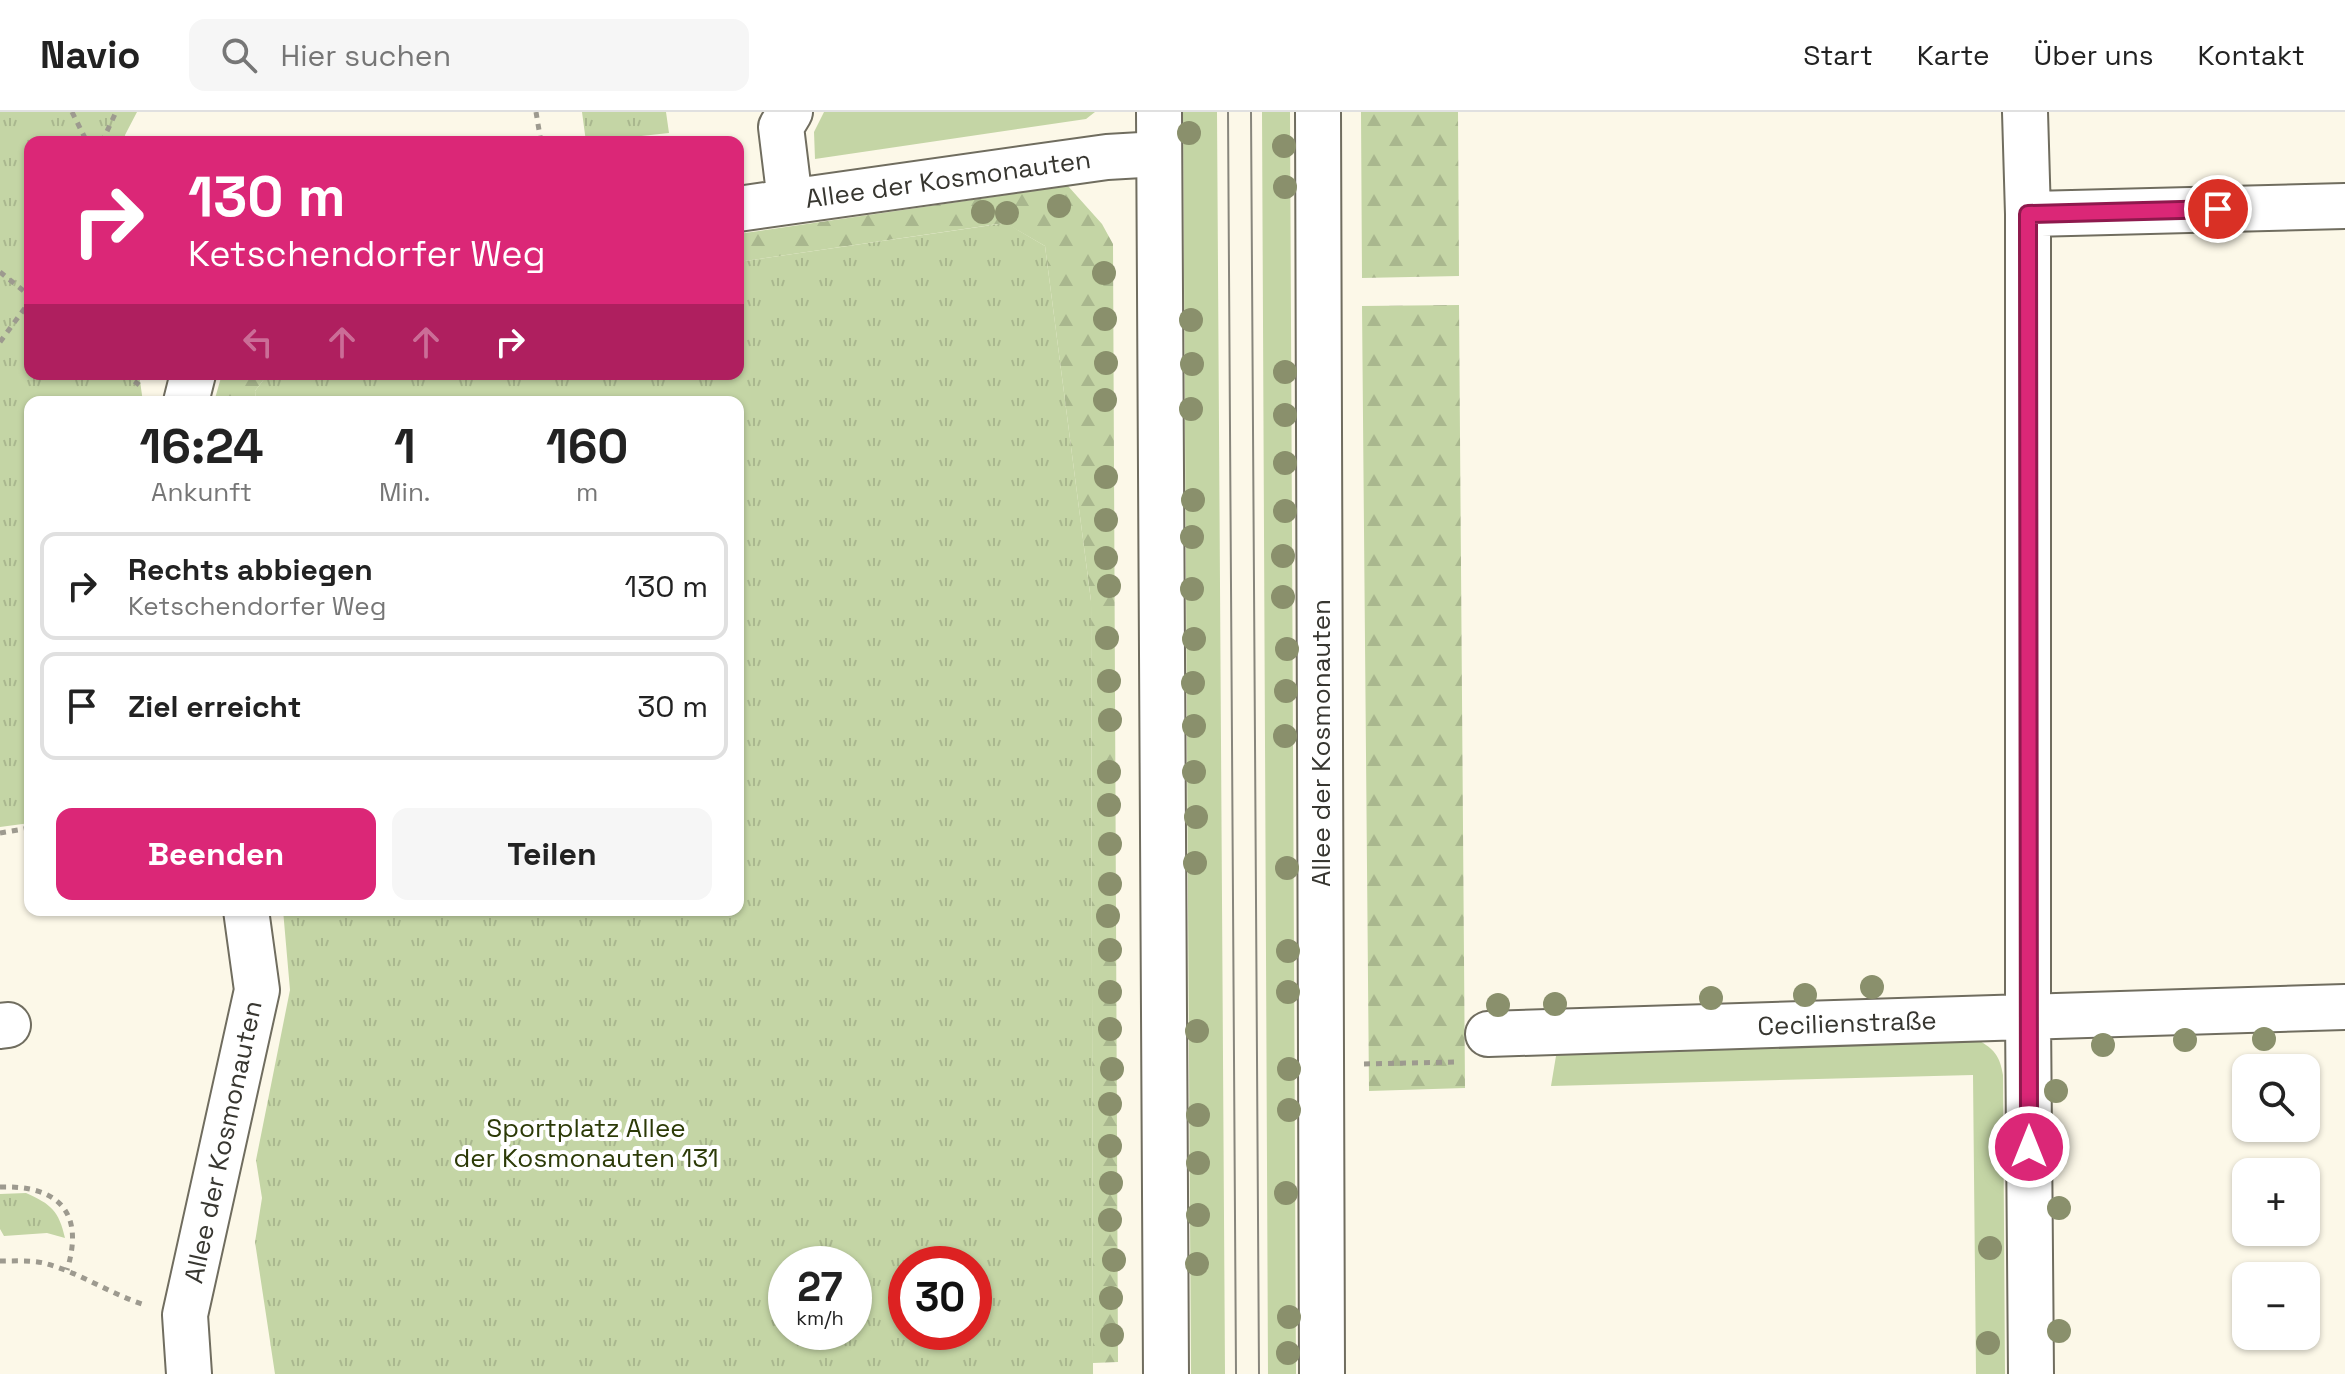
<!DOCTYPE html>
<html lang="de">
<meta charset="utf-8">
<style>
:root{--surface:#fff;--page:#f6f6f6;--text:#222;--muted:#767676;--line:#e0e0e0;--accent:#db2777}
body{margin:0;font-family:"Space Grotesk",sans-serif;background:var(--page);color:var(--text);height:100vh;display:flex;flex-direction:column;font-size:30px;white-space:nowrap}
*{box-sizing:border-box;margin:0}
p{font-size:26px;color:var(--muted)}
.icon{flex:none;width:44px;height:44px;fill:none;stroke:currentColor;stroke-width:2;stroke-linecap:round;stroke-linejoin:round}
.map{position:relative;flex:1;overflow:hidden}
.side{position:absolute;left:24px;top:284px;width:720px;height:520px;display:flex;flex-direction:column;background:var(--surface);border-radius:16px;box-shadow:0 2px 6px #0004}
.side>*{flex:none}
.top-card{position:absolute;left:24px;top:24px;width:720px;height:244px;border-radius:16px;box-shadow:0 2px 6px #0004;background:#db2777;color:#fff;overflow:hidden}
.tools{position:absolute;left:2232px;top:942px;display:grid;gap:16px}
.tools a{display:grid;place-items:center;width:88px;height:88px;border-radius:16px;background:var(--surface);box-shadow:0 2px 6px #0004;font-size:40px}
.speed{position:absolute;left:768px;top:1134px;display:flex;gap:16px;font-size:40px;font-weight:700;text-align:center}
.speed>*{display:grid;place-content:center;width:104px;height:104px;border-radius:50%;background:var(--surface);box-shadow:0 2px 6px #0004;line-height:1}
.speed small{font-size:20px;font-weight:400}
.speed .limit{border:12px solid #d22;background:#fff;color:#111}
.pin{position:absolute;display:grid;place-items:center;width:68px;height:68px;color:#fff;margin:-34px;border:4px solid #fff;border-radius:50%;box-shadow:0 2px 8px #0007}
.me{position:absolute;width:88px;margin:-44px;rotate:0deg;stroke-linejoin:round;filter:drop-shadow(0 0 6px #0008)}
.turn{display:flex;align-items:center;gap:28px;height:168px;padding:0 32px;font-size:36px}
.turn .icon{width:104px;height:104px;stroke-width:2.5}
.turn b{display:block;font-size:56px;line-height:68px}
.lanes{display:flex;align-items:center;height:76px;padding:0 32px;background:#0003;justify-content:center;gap:40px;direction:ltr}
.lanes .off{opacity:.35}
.eta{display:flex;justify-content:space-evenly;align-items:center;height:136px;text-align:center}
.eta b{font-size:48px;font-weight:700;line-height:56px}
.primary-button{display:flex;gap:16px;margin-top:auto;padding:16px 32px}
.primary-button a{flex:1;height:92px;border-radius:16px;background:var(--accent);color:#fff;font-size:32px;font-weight:700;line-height:92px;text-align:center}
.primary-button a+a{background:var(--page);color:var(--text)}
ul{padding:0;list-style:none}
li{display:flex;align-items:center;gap:24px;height:108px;margin:0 16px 12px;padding:0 16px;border:4px solid var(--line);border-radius:16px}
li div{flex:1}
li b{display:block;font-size:30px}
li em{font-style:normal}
header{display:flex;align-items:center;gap:48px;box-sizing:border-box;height:112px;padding:0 40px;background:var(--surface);border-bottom:2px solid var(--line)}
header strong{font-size:38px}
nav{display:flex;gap:44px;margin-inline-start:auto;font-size:28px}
.search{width:560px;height:72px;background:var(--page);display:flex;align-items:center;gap:20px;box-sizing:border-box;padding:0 28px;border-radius:16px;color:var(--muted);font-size:30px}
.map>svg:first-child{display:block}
.grass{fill:#c4d5a5}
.forest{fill:url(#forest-firs)}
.park{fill:url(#park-tufts);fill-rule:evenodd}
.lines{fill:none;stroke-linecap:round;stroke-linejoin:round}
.minor-casing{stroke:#706d5f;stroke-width:48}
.major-casing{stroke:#706d5f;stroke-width:48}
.path{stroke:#9d9a8f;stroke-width:5;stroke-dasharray:6 6;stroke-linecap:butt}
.minor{stroke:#fff;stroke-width:44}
.major{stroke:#fff;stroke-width:44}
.tram{stroke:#88867c;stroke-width:2}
.tree{fill:#8a906c}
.route-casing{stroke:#8e194d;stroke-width:20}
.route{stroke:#db2777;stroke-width:14}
.labels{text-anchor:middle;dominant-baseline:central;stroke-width:8;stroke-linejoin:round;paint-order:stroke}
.street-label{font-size:26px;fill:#373630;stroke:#fff}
.park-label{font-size:26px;fill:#2c3a07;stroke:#fff}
</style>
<header>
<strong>Navio</strong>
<div class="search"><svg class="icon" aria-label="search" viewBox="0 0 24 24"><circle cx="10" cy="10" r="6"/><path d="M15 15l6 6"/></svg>Hier suchen</div>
<nav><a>Start</a><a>Karte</a><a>Über uns</a><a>Kontakt</a></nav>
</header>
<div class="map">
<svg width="2345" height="1262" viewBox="0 0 2345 1262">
<defs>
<pattern id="forest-firs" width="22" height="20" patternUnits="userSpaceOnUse" patternTransform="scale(2)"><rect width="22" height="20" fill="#c4d5a5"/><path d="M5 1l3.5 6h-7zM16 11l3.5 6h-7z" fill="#a9b78e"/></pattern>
<pattern id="park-tufts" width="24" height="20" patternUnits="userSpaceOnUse" patternTransform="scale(2)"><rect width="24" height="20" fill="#c4d5a5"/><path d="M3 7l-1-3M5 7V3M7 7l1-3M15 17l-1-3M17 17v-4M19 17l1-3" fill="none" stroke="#a9b78e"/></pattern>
</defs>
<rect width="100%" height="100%" fill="#fcf8e8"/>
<path class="grass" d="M 824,0 L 1095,0 L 1086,7 L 815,47 L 814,20 Z
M 1183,0 L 1217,0 L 1225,1262 L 1191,1262 Z
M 1262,0 L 1290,0 L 1296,1262 L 1268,1262 Z
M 1978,928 C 1994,937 2000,944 2003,963 L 2005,1262 L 1976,1262 L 1973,963 L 1551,974 L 1557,938 Z"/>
<path class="forest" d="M 1361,0 L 1458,0 L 1459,164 L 1362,166 Z
M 1068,74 L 1102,112 L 1113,132 L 1118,1250 L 1093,1251 L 1091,489 L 1045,134 L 1005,111 L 738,150 L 738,122 Z
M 1459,193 L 1465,976 L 1369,979 L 1362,194 Z
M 222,262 L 268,262 L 255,279 L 256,290 L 214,290 Z"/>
<path class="park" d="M 0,0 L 137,0 L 125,23 L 126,30 L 30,30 L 30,262 L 139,262 L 143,290 L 30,290 L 30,711 L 0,715 Z
M 582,0 L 666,0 L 669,21 L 586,30 Z
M 1006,111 L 1045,134 L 1091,489 L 1093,1262 L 275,1262 L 255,1130 L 262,1086 L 256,1048 L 290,878 L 283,798 L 738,798 L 738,290 L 256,290 L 255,279 L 268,262 L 738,262 L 738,150 ZM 786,1152 L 854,1152 L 854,1220 L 786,1220 ZM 906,1152 L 974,1152 L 974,1220 L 906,1220 Z
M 26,1081 C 51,1092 59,1099 65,1126 L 47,1121 L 4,1124 L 0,1117 L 0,1082 Z"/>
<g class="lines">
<g class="minor-casing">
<path id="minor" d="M 2025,0 L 2028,102 L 2028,905 L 2031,1262
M 790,89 L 781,15 L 790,0
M 738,97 L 1107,45 L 1159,42
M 2028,102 L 2345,94
M 186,290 L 193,262
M 0,914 L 8,913
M 1488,922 L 2345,895
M 189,1262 L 185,1203 L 257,878 L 246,798"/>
</g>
<g class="major-casing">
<path id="major" d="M 1159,0 L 1166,1262
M 1318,0 L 1322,1262"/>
</g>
<path class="path" d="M 72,0 L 87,30
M 536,0 L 541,30
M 102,30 L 116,0
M 0,160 L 30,184
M 0,230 L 30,189
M 125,262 L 143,276
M 0,721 L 30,716
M 1364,952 L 1454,950
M 0,1075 C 58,1073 85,1100 67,1158
M 0,1149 C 14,1149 30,1148 44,1151 C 78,1160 109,1181 142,1192"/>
<use href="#minor" class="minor"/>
<use href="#major" class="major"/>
<path class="tram" d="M 1228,0 L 1236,1262
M 1251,0 L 1259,1262"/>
</g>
<g class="tree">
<circle cx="1189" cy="21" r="12"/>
<circle cx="1284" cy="34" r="12"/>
<circle cx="1285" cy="75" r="12"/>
<circle cx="1059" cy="94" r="12"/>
<circle cx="983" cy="100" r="12"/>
<circle cx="1007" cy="101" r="12"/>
<circle cx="1104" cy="161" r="12"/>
<circle cx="1105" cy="207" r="12"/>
<circle cx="1191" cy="208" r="12"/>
<circle cx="1106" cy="251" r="12"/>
<circle cx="1192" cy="252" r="12"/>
<circle cx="1285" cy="260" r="12"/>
<circle cx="1105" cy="288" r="12"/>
<circle cx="1191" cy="297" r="12"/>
<circle cx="1285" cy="303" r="12"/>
<circle cx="1285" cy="351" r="12"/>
<circle cx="1106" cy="365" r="12"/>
<circle cx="1193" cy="388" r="12"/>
<circle cx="1285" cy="399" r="12"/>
<circle cx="1106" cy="408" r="12"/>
<circle cx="1192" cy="425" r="12"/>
<circle cx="1283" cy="444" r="12"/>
<circle cx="1106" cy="446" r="12"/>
<circle cx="1109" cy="474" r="12"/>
<circle cx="1192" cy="477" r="12"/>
<circle cx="1283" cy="485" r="12"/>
<circle cx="1107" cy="526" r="12"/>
<circle cx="1194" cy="527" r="12"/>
<circle cx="1287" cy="537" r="12"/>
<circle cx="1109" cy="569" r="12"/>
<circle cx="1193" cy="571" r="12"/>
<circle cx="1286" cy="579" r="12"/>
<circle cx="1110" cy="608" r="12"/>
<circle cx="1194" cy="614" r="12"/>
<circle cx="1285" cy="624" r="12"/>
<circle cx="1109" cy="660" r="12"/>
<circle cx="1194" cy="660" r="12"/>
<circle cx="1109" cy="693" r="12"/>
<circle cx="1196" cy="705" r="12"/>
<circle cx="1110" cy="732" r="12"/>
<circle cx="1195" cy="751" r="12"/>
<circle cx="1287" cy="756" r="12"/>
<circle cx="1110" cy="772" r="12"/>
<circle cx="1108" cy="804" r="12"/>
<circle cx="1110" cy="838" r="12"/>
<circle cx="1288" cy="839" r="12"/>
<circle cx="1872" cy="875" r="12"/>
<circle cx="1110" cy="880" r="12"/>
<circle cx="1288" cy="880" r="12"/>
<circle cx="1805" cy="883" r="12"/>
<circle cx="1711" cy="886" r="12"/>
<circle cx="1555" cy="892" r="12"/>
<circle cx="1498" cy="893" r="12"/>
<circle cx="1110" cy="917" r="12"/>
<circle cx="1197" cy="919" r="12"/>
<circle cx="2264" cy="927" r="12"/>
<circle cx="2185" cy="928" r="12"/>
<circle cx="2103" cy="933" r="12"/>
<circle cx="1112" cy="957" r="12"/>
<circle cx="1289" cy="957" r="12"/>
<circle cx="2056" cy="979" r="12"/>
<circle cx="1110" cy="992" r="12"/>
<circle cx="1289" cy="998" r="12"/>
<circle cx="1198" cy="1003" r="12"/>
<circle cx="2055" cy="1027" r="12"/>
<circle cx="1110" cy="1034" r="12"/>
<circle cx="1198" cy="1051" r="12"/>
<circle cx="1111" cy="1071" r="12"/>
<circle cx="1286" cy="1081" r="12"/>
<circle cx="2059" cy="1096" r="12"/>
<circle cx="1198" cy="1103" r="12"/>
<circle cx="1110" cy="1108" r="12"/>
<circle cx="1990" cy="1136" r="12"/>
<circle cx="1114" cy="1148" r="12"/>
<circle cx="1197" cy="1152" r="12"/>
<circle cx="1111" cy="1186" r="12"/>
<circle cx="1289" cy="1205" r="12"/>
<circle cx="2059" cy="1219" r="12"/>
<circle cx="1112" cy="1223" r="12"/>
<circle cx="1988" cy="1231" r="12"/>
<circle cx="1288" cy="1241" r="12"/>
</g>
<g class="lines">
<g class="route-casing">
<path id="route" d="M 2029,1035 L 2028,102 L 2218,97"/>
</g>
<use href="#route" class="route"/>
</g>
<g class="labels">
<g class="street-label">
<text transform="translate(948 67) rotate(-8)">Allee der Kosmonauten</text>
<text transform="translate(1321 631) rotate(-90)">Allee der Kosmonauten</text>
<text transform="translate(1847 911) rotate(-2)">Cecilienstraße</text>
<text transform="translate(223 1030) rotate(-78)">Allee der Kosmonauten</text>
</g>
<g class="park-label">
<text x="586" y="1016">Sportplatz Allee<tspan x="586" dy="30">der Kosmonauten 131</tspan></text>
</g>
</g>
</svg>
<div class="tools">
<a><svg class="icon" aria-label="search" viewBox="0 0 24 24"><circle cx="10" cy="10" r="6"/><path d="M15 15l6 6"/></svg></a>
<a>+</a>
<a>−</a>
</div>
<div class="speed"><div>27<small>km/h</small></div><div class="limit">30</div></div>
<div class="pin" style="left:2218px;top:97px;background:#d93025"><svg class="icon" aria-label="arrive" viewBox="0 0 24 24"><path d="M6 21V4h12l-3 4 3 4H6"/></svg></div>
<svg class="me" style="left:2029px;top:1035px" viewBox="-20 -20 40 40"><circle r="17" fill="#db2777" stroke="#fff" stroke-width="3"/><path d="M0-11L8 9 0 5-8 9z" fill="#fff"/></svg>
<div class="top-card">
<div class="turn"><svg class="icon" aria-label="right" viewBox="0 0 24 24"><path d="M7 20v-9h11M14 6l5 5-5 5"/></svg><div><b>130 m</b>Ketschendorfer Weg</div></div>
<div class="lanes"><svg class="icon off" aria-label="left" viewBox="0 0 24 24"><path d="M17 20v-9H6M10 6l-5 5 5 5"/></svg><svg class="icon off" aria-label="ahead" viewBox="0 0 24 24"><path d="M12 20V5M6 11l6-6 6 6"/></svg><svg class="icon off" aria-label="ahead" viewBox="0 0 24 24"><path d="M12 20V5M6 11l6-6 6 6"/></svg><svg class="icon" aria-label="right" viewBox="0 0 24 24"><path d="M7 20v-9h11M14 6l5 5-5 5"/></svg></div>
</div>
<section class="side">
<div class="eta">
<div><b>16:24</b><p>Ankunft</p></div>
<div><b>1</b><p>Min.</p></div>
<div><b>160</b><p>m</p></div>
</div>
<ul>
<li><svg class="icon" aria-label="right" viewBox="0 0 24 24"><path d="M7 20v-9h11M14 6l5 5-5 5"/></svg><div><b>Rechts abbiegen</b><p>Ketschendorfer Weg</p></div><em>130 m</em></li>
<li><svg class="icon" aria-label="arrive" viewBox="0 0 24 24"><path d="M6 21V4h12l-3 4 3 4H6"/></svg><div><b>Ziel erreicht</b></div><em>30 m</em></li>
</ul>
<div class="primary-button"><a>Beenden</a><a>Teilen</a></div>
</section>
</div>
